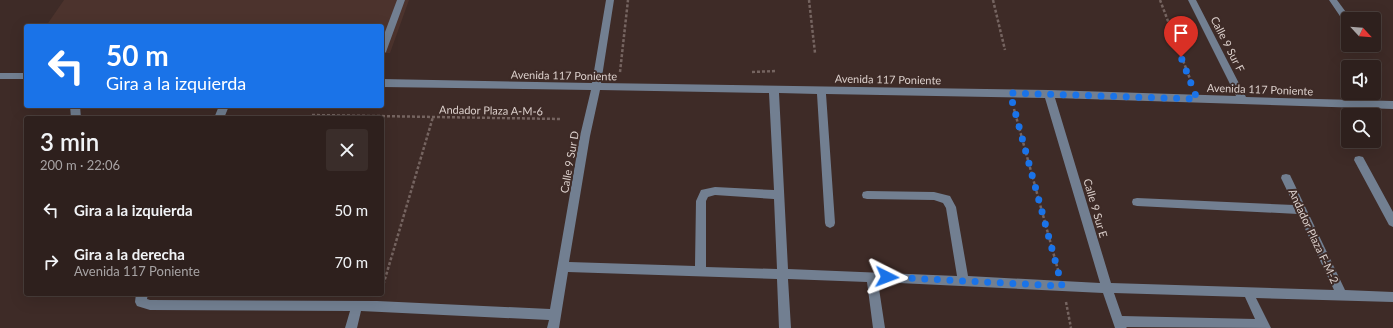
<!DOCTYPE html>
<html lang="es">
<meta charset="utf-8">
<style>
:root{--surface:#2e201d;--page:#3a2d2a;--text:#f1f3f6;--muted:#a7a3a4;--line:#493e3b}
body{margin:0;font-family:Lato,sans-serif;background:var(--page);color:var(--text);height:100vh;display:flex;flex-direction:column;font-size:15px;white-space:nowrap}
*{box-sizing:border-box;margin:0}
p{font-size:13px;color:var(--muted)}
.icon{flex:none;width:22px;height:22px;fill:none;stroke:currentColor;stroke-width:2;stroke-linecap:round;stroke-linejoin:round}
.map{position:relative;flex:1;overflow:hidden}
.side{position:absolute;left:24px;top:116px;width:360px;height:180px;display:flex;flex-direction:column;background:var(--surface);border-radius:4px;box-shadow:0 4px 16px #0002,0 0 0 1px var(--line)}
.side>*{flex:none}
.top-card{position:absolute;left:24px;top:24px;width:360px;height:84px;border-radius:4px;box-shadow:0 4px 16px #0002,0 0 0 1px var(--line);background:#1a73e8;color:#fff;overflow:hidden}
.needle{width:26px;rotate:116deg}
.fabs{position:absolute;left:1341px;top:12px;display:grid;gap:8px}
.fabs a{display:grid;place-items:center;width:40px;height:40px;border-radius:4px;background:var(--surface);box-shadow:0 4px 16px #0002,0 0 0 1px var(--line);font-size:20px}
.pin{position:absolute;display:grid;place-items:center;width:34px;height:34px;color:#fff;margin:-41px -17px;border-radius:50% 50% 50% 0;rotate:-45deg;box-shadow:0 0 4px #0007}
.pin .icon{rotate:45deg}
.me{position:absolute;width:44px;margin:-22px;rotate:93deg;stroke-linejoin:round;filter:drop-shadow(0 0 3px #0008)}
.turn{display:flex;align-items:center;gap:14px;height:84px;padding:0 16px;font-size:18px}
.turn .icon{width:52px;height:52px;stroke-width:2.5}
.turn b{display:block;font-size:28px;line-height:34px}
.round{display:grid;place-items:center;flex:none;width:42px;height:42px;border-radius:4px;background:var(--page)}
.overview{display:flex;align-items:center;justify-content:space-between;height:68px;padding:0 16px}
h1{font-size:24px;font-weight:600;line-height:30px}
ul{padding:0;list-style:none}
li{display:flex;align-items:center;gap:12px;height:52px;padding:0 16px}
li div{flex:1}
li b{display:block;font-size:15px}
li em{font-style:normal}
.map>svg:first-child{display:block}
.built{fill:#4c332d}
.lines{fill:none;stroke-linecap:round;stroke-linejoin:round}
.path{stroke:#756460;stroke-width:2.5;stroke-dasharray:3 2;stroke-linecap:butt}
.minor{fill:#727f91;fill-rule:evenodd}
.route{stroke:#1a73e8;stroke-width:7;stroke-dasharray:0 12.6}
.labels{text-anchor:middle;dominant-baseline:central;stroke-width:4;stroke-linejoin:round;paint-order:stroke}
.street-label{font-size:11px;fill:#dcd0cc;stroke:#3e2b27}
</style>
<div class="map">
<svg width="1393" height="328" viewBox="0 0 1393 328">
<rect width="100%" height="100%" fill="#3e2b27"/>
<path class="built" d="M 64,0 L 409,0 L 390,53 L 382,53 L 382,26 L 46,26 Z"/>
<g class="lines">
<path class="path" d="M 809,0 L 815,53
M 993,0 L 1005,50
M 1160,0 L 1192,84
M 620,72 L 628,0
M 752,72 L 776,71
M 1014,109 L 1058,270
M 312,115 L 561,119
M 382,289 L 433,117
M 1066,302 L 1071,328"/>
<path class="minor" d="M 397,0 L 405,0 L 386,52 L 382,55 L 382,40 Z
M 606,0 L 614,0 L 601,83 L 1049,90 L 1236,96 L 1188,0 L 1196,0 L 1246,97 L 1393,101 L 1393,109 L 1055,98 L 1111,283 L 1334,290 L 1298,214 L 1137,206 L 1133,205 L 1132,202 L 1133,199 L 1137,198 L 1294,205 L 1281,178 L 1282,175 L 1286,174 L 1290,175 L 1345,290 L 1393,292 L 1393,302 L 1256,298 L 1271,328 L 1126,327 L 1127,328 L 1115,328 L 1103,293 L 878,282 L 885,328 L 873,328 L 867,282 L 788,279 L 791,328 L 779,328 L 777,279 L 568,272 L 559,328 L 547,328 L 549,320 L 361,311 L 357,328 L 345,328 L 350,311 L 150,310 L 137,306 L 135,302 L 136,294 L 148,294 L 147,299 L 150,300 L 377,301 L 550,309 L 580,136 L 591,90 L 382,87 L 382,79 L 592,83 ZM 600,90 L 769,93 L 774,190 L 715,187 L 701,190 L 696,201 L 695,266 L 569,262 L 590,136 ZM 779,93 L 817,94 L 825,223 L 826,226 L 830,228 L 834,226 L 835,223 L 826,94 L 1045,98 L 1100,283 L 968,276 L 956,207 L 950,196 L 934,192 L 867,191 L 863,192 L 862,195 L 863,198 L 867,199 L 934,200 L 943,203 L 946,208 L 957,276 L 788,269 ZM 715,195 L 774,199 L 777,269 L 706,267 L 706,201 L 708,197 ZM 1114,293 L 1245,297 L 1255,319 L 1122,316 Z
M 1329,0 L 1337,0 L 1351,19 L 1348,19 L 1348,23 L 1344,22 Z
M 0,73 L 26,73 L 26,79 L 0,79 Z
M 70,106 L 80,106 L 81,118 L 71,118 Z
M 219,106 L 229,106 L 224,118 L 214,118 Z
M 1359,156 L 1363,157 L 1393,212 L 1393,227 L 1389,225 L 1354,160 L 1355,157 Z"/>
</g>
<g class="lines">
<path class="route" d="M 887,277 L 1062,286 L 1010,93 L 1197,99 L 1181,57"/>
</g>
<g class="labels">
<g class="street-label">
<text transform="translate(1228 44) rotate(63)">Calle 9 Sur F</text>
<text transform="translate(564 75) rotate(1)">Avenida 117 Poniente</text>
<text transform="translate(888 79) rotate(1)">Avenida 117 Poniente</text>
<text transform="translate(1260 89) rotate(2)">Avenida 117 Poniente</text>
<text transform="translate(491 110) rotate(1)">Andador Plaza A-M-6</text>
<text transform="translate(569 162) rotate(-80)">Calle 9 Sur D</text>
<text transform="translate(1096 208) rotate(74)">Calle 9 Sur E</text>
<text transform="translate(1314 236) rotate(65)">Andador Plaza F-M-2</text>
</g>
</g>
</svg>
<div class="fabs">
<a><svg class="needle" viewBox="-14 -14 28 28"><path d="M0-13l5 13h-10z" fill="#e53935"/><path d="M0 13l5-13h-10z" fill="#a7a3a4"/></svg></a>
<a><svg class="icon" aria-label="sound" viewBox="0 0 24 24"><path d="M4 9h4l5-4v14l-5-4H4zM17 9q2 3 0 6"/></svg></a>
<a><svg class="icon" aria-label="search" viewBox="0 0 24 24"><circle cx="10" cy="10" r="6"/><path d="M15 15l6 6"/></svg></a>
</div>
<div class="pin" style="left:1181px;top:57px;background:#d93025"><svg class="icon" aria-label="arrive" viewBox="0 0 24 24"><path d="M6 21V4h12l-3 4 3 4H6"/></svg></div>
<svg class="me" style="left:887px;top:277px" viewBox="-20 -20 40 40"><path d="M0-17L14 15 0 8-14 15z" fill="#1a73e8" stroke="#fff" stroke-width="4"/></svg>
<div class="top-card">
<div class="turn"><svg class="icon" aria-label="left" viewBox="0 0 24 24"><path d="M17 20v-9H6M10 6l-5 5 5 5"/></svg><div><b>50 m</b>Gira a la izquierda</div></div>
</div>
<section class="side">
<div class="overview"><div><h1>3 min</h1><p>200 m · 22:06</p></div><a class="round"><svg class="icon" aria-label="close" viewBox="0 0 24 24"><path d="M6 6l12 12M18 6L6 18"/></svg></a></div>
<ul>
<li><svg class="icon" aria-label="left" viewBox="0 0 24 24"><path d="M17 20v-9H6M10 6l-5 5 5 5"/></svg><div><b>Gira a la izquierda</b></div><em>50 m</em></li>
<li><svg class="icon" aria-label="right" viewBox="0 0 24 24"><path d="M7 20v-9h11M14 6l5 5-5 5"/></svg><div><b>Gira a la derecha</b><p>Avenida 117 Poniente</p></div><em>70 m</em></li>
</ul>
</section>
</div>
